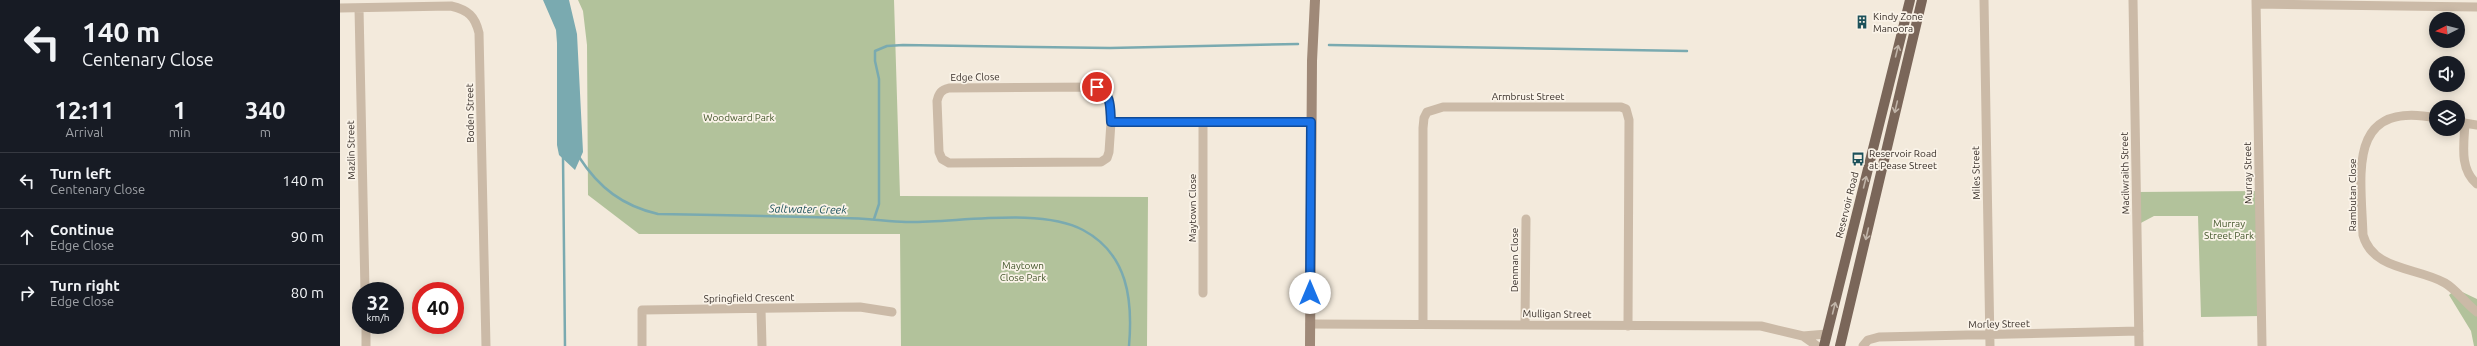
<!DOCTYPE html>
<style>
:root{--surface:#171b24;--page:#242831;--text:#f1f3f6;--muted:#9ea1a6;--line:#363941}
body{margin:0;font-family:Ubuntu,sans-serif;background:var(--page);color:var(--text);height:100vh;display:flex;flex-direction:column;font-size:15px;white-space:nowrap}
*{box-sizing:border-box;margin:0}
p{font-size:13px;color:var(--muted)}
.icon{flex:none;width:22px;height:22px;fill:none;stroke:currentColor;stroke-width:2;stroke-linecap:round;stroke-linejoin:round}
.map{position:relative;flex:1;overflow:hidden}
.sheet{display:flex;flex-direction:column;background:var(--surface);width:340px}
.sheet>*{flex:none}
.hud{background:#171b24;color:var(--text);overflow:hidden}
.needle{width:26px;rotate:264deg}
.fabs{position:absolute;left:2089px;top:12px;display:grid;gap:8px}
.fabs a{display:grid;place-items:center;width:36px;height:36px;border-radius:50%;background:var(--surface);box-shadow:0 2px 10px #0003;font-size:20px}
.speed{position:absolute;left:12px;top:282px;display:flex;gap:8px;font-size:20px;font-weight:700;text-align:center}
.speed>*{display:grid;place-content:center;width:52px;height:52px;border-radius:50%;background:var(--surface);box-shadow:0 2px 10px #0003;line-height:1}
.speed small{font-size:10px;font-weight:400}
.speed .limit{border:6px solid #d22;background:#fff;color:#111}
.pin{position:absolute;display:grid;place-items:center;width:34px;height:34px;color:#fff;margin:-17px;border:2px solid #fff;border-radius:50%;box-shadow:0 1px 4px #0007}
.me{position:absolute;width:44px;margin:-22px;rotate:0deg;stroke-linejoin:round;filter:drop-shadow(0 0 3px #0008)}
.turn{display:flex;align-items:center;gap:14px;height:84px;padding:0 16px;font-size:18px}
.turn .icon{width:52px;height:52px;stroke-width:2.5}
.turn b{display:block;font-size:28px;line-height:34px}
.eta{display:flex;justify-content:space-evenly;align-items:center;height:68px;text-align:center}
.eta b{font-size:24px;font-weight:700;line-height:28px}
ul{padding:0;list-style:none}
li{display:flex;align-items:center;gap:12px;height:56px;padding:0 16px;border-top:1px solid var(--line)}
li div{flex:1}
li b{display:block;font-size:15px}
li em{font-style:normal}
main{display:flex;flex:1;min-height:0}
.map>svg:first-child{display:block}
.green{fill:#b2c29b}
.water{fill:#7aaab0}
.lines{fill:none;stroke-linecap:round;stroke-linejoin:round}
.stream{stroke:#7aaab0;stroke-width:2.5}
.street{stroke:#cbbaa7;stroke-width:9}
.secondary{stroke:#9f8978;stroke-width:10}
.primary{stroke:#7a6659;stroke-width:10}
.oneway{stroke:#c0b4a8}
.route-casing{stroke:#114b97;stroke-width:10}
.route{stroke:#1a73e8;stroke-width:7}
.labels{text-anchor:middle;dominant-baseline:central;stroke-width:3.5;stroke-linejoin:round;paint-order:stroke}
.poi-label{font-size:10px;fill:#372e28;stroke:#faf3e8;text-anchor:start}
.street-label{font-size:10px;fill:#372e28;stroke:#faf3e8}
.park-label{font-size:10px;fill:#43562b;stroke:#faf3e8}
.water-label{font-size:11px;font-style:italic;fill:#1c515a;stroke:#faf3e8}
</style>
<main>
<section class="sheet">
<div class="hud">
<div class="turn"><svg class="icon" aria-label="left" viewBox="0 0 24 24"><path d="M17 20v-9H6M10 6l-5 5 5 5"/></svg><div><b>140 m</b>Centenary Close</div></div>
</div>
<div class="eta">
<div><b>12:11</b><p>Arrival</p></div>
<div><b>1</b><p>min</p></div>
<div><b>340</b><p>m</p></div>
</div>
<ul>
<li><svg class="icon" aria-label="left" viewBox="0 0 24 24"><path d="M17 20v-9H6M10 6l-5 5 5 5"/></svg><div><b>Turn left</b><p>Centenary Close</p></div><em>140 m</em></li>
<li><svg class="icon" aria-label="ahead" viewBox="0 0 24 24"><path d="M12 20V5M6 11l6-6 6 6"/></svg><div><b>Continue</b><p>Edge Close</p></div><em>90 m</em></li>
<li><svg class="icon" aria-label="right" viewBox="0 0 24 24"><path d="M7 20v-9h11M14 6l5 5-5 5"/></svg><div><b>Turn right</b><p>Edge Close</p></div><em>80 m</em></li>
</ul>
</section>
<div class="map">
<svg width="2137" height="346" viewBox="0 0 2137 346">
<rect width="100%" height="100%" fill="#f3eadc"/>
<path class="green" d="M 238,0 L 554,0 L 560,196 L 808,197 L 807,346 L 561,346 L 560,234 L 299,234 L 248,195 L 247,45 L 243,11 Z
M 1919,191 L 1921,316 L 1861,317 L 1858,216 L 1814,216 L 1797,225 L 1797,192 Z
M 2116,289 L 2137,299 L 2137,346 L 2134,346 L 2131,331 L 2109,295 Z"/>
<path class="water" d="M 203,0 L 229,0 L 237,34 L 243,152 L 235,170 L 219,155 L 217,145 L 217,43 L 216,30 Z"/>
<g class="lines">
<path class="stream" d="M 989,45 L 1347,51
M 223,156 L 225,346
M 239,157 C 259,188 283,206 318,214 C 380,215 441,216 503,218 C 524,218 545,221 566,222 C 616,223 700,207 743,230 C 788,254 793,300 789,346
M 534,219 L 539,204 L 539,79 L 535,61 L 535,51 L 547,46 L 563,45 L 770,48 L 958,44"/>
<path class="street" d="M 1644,0 L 1650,346
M 1793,0 L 1799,346
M 1916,0 L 1922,346
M 1917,4 L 2137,7
M 0,8 L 111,6 C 128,10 135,16 139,33 L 146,346
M 19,8 L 25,291
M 757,87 L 767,93 L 769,99 L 771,122 L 769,152 L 767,158 L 761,162 L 609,163 L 602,159 L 599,152 L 597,101 C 599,93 601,90 609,88 Z
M 2096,118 C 2006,100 2021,174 2023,235 C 2033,271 2077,267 2105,283 C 2117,290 2126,304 2137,312
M 771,122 L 971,122
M 2118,122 L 2137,125
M 2125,123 C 2124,144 2119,169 2137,184
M 863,293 L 863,122
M 421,309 L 422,346
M 970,324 L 1421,326 L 1463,336 L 1477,346
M 1083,324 L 1083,128 L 1084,118 L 1087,112 L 1103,107 L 1281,107 L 1286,109 L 1289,120 L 1288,326
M 1185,324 L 1186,219
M 26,325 L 26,346
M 1463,336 L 1487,334
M 302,346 L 302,310 L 520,307 L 552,312
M 1523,346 L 1528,340 L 1539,337 L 1799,331"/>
<path class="secondary" d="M 970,346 L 972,61 L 975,0"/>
<path class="primary" d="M 1484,346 L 1570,0
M 1500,346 L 1582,0"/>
</g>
<defs><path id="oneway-shaft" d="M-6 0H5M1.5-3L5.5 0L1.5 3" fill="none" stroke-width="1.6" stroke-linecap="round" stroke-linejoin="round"/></defs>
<g class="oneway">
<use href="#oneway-shaft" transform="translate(1557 51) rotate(-76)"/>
<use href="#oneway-shaft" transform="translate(1556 107) rotate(103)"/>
<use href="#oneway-shaft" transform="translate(1525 182) rotate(-76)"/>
<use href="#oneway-shaft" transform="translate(1527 234) rotate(103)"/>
<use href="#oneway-shaft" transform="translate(1494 308) rotate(-76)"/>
</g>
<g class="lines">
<g class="route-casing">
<path id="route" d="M 757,87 C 772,94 770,108 771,122 L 971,122 L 970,293"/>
</g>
<use href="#route" class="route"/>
</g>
<defs>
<g id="building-bare" transform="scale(1.08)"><path d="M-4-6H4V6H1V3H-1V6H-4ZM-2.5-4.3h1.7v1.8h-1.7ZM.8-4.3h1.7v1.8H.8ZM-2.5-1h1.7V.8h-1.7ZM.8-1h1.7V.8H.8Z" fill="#1c515a" stroke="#faf3e8" stroke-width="2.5" paint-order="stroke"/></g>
<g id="bus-bare" transform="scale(1.08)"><path d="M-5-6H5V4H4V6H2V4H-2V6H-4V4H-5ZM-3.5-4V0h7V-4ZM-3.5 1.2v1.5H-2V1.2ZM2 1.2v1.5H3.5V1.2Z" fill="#1c515a" stroke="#faf3e8" stroke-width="2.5" paint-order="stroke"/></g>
</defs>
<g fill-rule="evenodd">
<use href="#building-bare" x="1522" y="22"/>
<use href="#bus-bare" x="1518" y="159"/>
</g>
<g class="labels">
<g class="poi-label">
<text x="1533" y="16">Kindy Zone<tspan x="1533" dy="12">Manoora</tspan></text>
<text x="1529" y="153">Reservoir Road<tspan x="1529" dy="12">at Pease Street</tspan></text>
</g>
<g class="street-label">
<text transform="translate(635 77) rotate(-1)">Edge Close</text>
<text x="1188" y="96">Armbrust Street</text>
<text transform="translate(130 113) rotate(-91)">Boden Street</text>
<text transform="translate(11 150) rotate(-91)">Mazlin Street</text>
<text transform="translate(1636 173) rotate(-91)">Miles Street</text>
<text transform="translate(1785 173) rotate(-91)">Macilwraith Street</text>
<text transform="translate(1908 173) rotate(-91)">Murray Street</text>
<text transform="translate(2012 195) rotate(-90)">Rambutan Close</text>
<text transform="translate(1507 205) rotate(-76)">Reservoir Road</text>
<text transform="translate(852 208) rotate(-90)">Maytown Close</text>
<text transform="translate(1174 260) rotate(-90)">Denman Close</text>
<text transform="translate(409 298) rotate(-1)">Springfield Crescent</text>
<text transform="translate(1217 314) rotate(1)">Mulligan Street</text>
<text transform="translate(1659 324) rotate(-1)">Morley Street</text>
</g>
<g class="park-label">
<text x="399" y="117">Woodward Park</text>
<text x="1889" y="223">Murray<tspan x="1889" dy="12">Street Park</tspan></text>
<text x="683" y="265">Maytown<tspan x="683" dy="12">Close Park</tspan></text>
</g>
<g class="water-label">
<text transform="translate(468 209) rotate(1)">Saltwater Creek</text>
</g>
</g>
</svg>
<div class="fabs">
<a><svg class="needle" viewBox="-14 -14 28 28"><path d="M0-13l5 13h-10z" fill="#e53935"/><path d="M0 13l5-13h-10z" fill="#9ea1a6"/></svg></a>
<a><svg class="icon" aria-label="sound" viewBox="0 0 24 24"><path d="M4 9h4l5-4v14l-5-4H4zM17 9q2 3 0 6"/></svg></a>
<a><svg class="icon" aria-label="layers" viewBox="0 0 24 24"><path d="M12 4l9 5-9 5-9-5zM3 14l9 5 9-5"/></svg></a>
</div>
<div class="speed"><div>32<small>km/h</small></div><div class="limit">40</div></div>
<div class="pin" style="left:757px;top:87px;background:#d93025"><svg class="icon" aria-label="arrive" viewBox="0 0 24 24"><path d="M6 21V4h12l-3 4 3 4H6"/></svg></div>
<svg class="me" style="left:970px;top:293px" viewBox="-20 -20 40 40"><circle r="19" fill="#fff"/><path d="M0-13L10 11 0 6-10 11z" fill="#1a73e8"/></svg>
</div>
</main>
